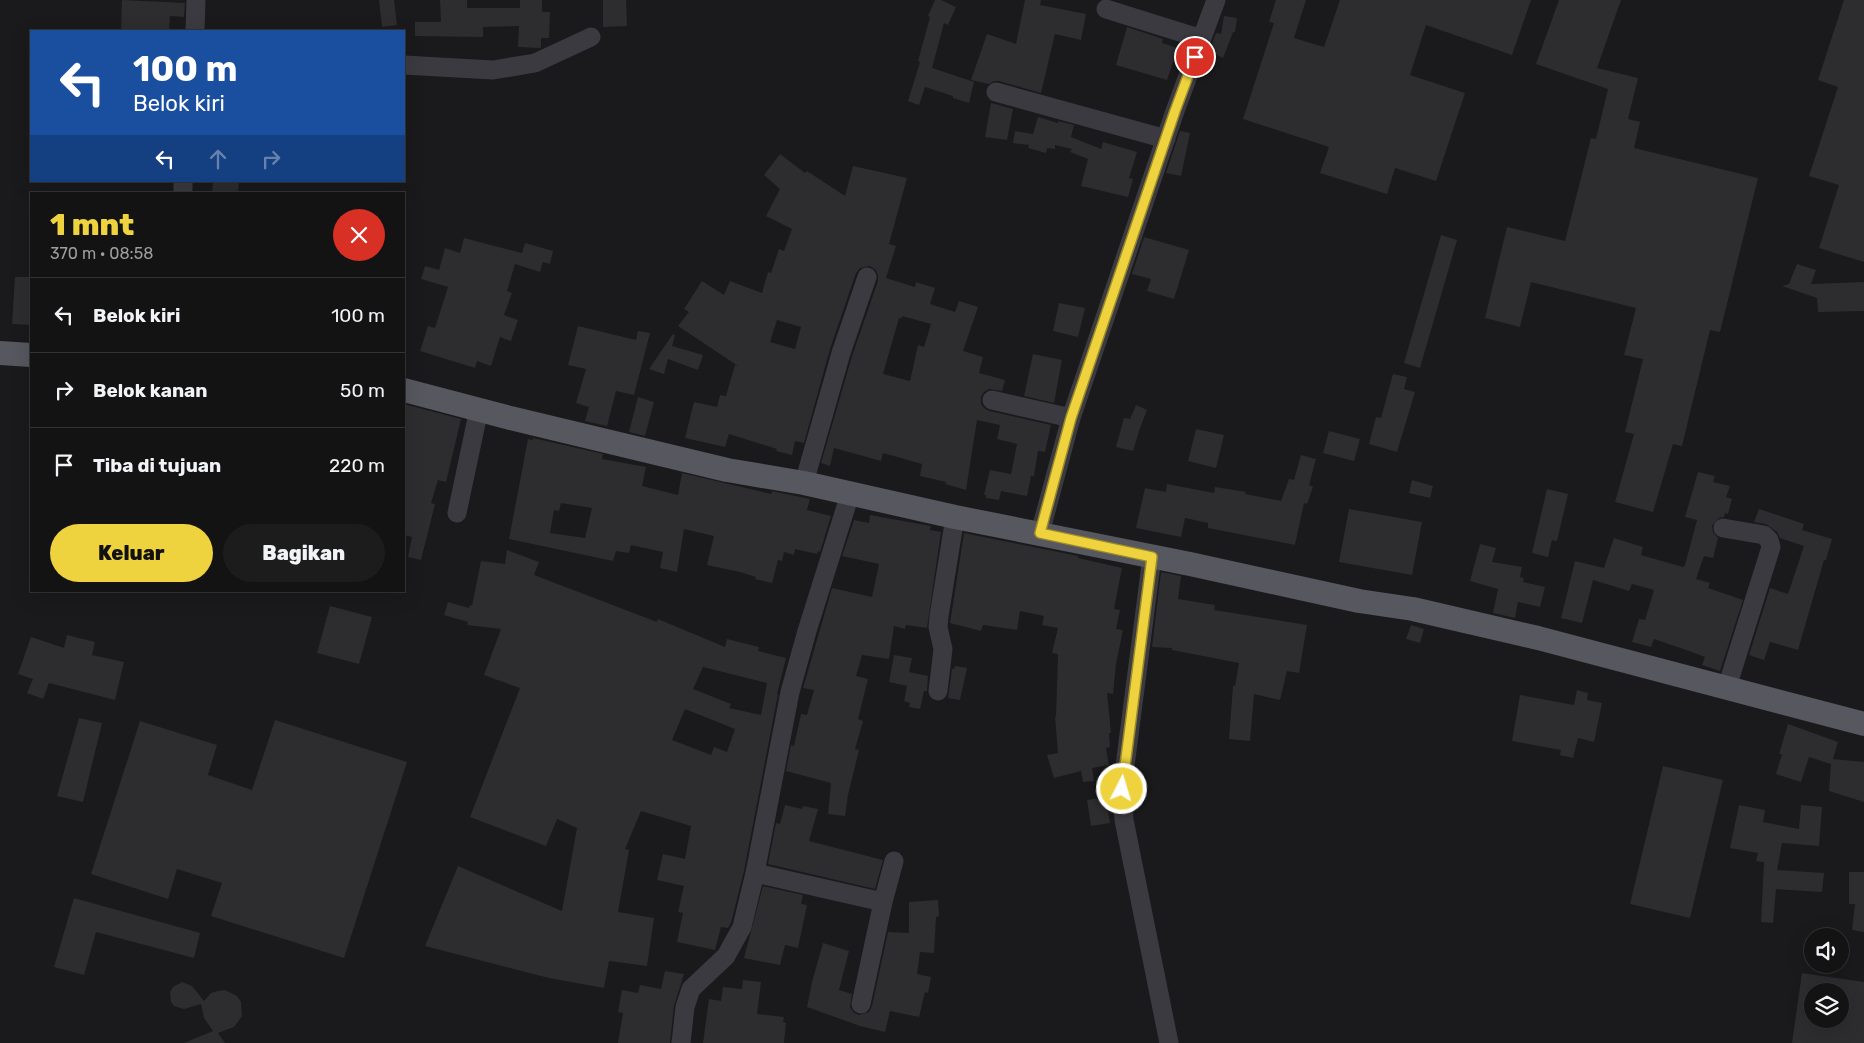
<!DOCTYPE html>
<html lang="id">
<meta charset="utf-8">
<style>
:root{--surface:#141314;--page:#1d1c1d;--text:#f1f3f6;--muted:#9d9ea0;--line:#333234;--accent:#eed33e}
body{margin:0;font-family:Rubik,sans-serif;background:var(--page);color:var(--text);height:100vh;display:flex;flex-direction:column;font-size:19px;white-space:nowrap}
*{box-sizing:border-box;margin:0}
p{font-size:16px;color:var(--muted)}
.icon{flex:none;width:28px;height:28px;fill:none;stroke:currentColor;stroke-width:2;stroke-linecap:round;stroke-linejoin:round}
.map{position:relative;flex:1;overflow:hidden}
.side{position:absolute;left:30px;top:192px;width:375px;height:400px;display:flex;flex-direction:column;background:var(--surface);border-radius:0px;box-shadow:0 5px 20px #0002,0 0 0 1px var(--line)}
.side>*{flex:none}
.hud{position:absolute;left:30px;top:30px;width:375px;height:152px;border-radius:0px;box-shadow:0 5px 20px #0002,0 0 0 1px var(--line);background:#1a4fa0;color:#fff;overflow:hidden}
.controls{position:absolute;left:1804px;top:928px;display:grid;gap:10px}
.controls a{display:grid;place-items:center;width:45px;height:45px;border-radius:50%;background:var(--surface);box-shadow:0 5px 20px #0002,0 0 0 1px var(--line);font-size:25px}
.pin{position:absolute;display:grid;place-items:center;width:42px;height:42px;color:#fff;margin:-21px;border:2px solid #fff;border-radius:50%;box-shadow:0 1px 5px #0007}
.me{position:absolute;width:55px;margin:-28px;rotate:5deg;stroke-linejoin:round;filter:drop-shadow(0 0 4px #0008)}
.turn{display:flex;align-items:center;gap:18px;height:105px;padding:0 20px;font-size:22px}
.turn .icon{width:65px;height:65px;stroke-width:2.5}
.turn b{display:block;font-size:35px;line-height:42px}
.lanes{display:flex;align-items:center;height:48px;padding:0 20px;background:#0003;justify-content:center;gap:25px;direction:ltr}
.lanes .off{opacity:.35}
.round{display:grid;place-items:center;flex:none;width:52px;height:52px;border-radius:26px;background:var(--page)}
.head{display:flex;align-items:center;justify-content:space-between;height:85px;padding:0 20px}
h1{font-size:30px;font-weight:800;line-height:38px;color:var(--accent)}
.cta{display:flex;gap:10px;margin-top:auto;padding:10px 20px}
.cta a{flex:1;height:58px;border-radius:30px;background:var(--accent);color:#111;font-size:20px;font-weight:800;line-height:58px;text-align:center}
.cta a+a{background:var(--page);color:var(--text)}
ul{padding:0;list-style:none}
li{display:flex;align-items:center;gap:15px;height:75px;padding:0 20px;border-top:1px solid var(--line)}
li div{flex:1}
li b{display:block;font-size:19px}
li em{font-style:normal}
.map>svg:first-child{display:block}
.building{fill:#2d2c2f;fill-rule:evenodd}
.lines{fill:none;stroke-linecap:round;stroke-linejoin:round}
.minor{stroke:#3a3a40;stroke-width:19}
.major{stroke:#56575f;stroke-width:24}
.route-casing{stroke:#9b8928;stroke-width:12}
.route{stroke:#eed33e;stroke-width:9}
</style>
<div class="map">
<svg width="1864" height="1043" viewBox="0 0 1864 1043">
<rect width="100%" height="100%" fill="#1a191b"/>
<path class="building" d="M 122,0 L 185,3 L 184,17 L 170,16 L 169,31 L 121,31 Z
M 379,0 L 394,0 L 397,25 L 382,27 Z
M 440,0 L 467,0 L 467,8 L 520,8 L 520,0 L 542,0 L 542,12 L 550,12 L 549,38 L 541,38 L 541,48 L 518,47 L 519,26 L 483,27 L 483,37 L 415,36 L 415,22 L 441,22 Z
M 603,0 L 626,0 L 627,26 L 603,27 Z
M 935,0 L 941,0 L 956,7 L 948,25 L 944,23 L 932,68 L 974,82 L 969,103 L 953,98 L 953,96 L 925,87 L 919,105 L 908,101 L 920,62 L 918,61 L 930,17 L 928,16 Z
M 1025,0 L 1041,0 L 1040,5 L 1086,14 L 1081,40 L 1055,34 L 1041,93 L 999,81 L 994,81 L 989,84 L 971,80 L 987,34 L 1016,44 Z
M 1276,0 L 1306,0 L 1294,38 L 1324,47 L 1340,0 L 1531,0 L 1512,55 L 1426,25 L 1410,75 L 1465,93 L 1436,181 L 1395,168 L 1387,194 L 1320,173 L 1329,147 L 1243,119 L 1274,23 L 1269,22 Z
M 1559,0 L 1621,0 L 1597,68 L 1638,78 L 1628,119 L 1640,122 L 1634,148 L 1758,178 L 1720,332 L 1710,330 L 1682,446 L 1673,444 L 1653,512 L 1615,502 L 1634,434 L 1625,432 L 1643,359 L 1624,355 L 1636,308 L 1531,282 L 1520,327 L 1485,318 L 1507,227 L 1565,241 L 1591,138 L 1596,139 L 1608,89 L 1536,64 Z
M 1844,0 L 1864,0 L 1864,262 L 1819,248 L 1839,185 L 1809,176 L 1838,87 L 1818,80 Z
M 1224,16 L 1237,18 L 1235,32 L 1233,32 L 1223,58 L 1209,51 L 1216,33 L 1221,34 Z
M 1127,27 L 1163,39 L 1162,43 L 1178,48 L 1167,80 L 1116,65 Z
M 991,103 L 1013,109 L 1007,140 L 985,137 Z
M 1038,117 L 1058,123 L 1058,121 L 1074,125 L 1071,137 L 1101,149 L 1103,142 L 1137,152 L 1129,178 L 1133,179 L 1128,197 L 1081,186 L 1088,159 L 1070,152 L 1072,149 L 1055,145 L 1055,149 L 1047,148 L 1046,153 L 1028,148 L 1029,145 L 1013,143 L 1015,131 L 1033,134 Z
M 1180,131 L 1190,133 L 1181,176 L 1166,173 Z
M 780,154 L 805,173 L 807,171 L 845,196 L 853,166 L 907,178 L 889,244 L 896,246 L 886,278 L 915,287 L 916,282 L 935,288 L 930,304 L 955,312 L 959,301 L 978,307 L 963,351 L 983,357 L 979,373 L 1005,380 L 1002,391 L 989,389 L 984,392 L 981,397 L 981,404 L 985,409 L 990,411 L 1051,425 L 1045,452 L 1038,451 L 1034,476 L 1031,476 L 1027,496 L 1001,491 L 999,500 L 986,498 L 986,495 L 984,495 L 990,470 L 1011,474 L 1017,444 L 997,439 L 1000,425 L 977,420 L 966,490 L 945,484 L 946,482 L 920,476 L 922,464 L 883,453 L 881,461 L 834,448 L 830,466 L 821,463 L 852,356 L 878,281 L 878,275 L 876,270 L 870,266 L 860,268 L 856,273 L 830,349 L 804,443 L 795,441 L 792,455 L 776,451 L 777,449 L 729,434 L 725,447 L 685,438 L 694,402 L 717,407 L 720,395 L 726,396 L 735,365 L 738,366 L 678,326 L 689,312 L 684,309 L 702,281 L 724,295 L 730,281 L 762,293 L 768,272 L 771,273 L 779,249 L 784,251 L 792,229 L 766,216 L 780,189 L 764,175 ZM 902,316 L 931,324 L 924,347 L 918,345 L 910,381 L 883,374 L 899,318 L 902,318 ZM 777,320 L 801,327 L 795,349 L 770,342 Z
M 213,181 L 239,181 L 238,194 L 212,194 Z
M 1441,235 L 1457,240 L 1420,368 L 1404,363 Z
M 1144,237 L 1189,250 L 1174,299 L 1147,291 L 1151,279 L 1132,274 Z
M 464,238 L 522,253 L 525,243 L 553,251 L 550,264 L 543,262 L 540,272 L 515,264 L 507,291 L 512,293 L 504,315 L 518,320 L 511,341 L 500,337 L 491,366 L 477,361 L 475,368 L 420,351 L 428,326 L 435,328 L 448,287 L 421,279 L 425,266 L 439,270 L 445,248 L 460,253 Z
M 1797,264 L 1816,270 L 1811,284 L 1864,282 L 1864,311 L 1818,312 L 1817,298 L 1782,286 L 1789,284 Z
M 15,277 L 31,277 L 31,325 L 12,324 Z
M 1059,303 L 1085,308 L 1078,337 L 1053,331 Z
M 578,326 L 636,340 L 638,331 L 650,333 L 634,395 L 616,391 L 607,426 L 585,421 L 589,407 L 576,403 L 586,369 L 568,365 Z
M 673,334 L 675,335 L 672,346 L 703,355 L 698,370 L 668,359 L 664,374 L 649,369 Z
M 1033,354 L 1062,360 L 1054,403 L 1024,396 Z
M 1393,374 L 1407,377 L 1404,389 L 1415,392 L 1397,452 L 1369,444 L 1376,417 L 1381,418 Z
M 638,397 L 654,402 L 645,436 L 629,432 Z
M 404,404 L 461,419 L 446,482 L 438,480 L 431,503 L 435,504 L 421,560 L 408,557 L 412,537 L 404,535 Z
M 1136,405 L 1147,410 L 1140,428 L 1133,451 L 1116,447 L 1124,418 L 1130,419 Z
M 1196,429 L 1224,435 L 1216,468 L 1188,461 Z
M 1329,431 L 1360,439 L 1354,461 L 1323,453 Z
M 533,438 L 603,454 L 602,459 L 646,467 L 642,486 L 678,495 L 682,473 L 771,494 L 772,491 L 810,499 L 807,510 L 831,516 L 820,552 L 818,551 L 817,554 L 795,549 L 794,555 L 784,552 L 782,561 L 778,560 L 772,583 L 755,579 L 756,577 L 740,572 L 707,565 L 714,536 L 684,529 L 677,572 L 660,568 L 663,552 L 631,545 L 629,553 L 616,551 L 613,561 L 509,539 L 528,439 L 533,440 ZM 561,503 L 592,508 L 585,538 L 550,533 L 554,510 L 559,511 Z
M 1301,455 L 1316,459 L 1309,485 L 1313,487 L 1307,504 L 1304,503 L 1295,545 L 1208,528 L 1208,523 L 1185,518 L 1181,537 L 1136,528 L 1145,488 L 1166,492 L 1167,484 L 1214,493 L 1215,487 L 1246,492 L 1245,494 L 1281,501 L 1289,479 L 1294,480 Z
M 1698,472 L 1715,476 L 1713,482 L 1730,486 L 1726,497 L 1732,499 L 1728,514 L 1725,513 L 1724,517 L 1719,518 L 1712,526 L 1713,532 L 1718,538 L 1713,558 L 1704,556 L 1696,579 L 1710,583 L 1708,588 L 1743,600 L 1720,671 L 1702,665 L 1705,657 L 1689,651 L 1654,639 L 1651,647 L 1632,642 L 1639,619 L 1645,620 L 1654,590 L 1632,584 L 1629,591 L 1593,580 L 1582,623 L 1561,618 L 1575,561 L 1604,568 L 1614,538 L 1643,547 L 1641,555 L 1683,567 L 1685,565 L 1697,520 L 1685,517 Z
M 1412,480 L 1433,486 L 1430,498 L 1409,493 Z
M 1547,489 L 1568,494 L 1557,541 L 1552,540 L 1548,557 L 1532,553 Z
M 1349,509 L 1422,522 L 1412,575 L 1339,562 Z
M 1759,509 L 1804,524 L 1802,530 L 1832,539 L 1826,560 L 1824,560 L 1798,650 L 1770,642 L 1764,660 L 1749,655 L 1770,588 L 1788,594 L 1804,546 L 1780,538 L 1777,532 L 1766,524 L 1754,522 Z
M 870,515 L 931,526 L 930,530 L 941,532 L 927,628 L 906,625 L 905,629 L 894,626 L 889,659 L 862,655 L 856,676 L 868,679 L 858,719 L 863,721 L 855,749 L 859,750 L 848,795 L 845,816 L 828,814 L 831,783 L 786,771 L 791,745 L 794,746 L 801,714 L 807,715 L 814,690 L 803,688 L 832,588 L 872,597 L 879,564 L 842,556 L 854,520 L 869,523 Z
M 964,533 L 1078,556 L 1078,558 L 1122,568 L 1114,609 L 1120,610 L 1116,629 L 1123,630 L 1116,664 L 1113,694 L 1107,693 L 1111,733 L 1109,733 L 1110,747 L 1106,748 L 1109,765 L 1092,768 L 1094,781 L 1083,782 L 1081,771 L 1054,778 L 1047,755 L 1058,753 L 1055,717 L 1056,717 L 1058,654 L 1052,653 L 1058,628 L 1042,625 L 1044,616 L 1020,611 L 1017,630 L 983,625 L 981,631 L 950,623 Z
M 1480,544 L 1496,548 L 1492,562 L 1522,567 L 1520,577 L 1524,578 L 1523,582 L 1545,587 L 1540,607 L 1518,602 L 1515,618 L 1493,613 L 1498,589 L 1470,581 Z
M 507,550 L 539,562 L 534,575 L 657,622 L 658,619 L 725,647 L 727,639 L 759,647 L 758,651 L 786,658 L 777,694 L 778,694 L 744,871 L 731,923 L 728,928 L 721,927 L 715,950 L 677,942 L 683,913 L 678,912 L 684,886 L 657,880 L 663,854 L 685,859 L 691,826 L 641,811 L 625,849 L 629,850 L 618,912 L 654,918 L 647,966 L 609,961 L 604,988 L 549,978 L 425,946 L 458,866 L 562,911 L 577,828 L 557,819 L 546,846 L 470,817 L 520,688 L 484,675 L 501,629 L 467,625 L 468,622 L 444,615 L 448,602 L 469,608 L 470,605 L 472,606 L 481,561 L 505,564 ZM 703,667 L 767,683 L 761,715 L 729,708 L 731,704 L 693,689 ZM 685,709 L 735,729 L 727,752 L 714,747 L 711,755 L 672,740 Z
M 1161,572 L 1181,576 L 1178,599 L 1215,605 L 1214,610 L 1307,625 L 1299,673 L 1287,671 L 1280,700 L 1254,694 L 1250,741 L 1229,739 L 1233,686 L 1235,686 L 1239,663 L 1172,650 L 1172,648 L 1152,647 Z
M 330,606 L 372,617 L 359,664 L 317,653 Z
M 1411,625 L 1424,629 L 1420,643 L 1406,639 Z
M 67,635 L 95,642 L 92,655 L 124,662 L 115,700 L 49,683 L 43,699 L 27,693 L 33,679 L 18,674 L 31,637 L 64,648 Z
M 894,655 L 912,658 L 909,672 L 928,676 L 927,691 L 924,691 L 920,709 L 909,707 L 910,703 L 904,701 L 907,686 L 889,682 Z
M 955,666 L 967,668 L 960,700 L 948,698 L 952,669 L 954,669 Z
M 1577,690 L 1588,693 L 1587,700 L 1602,703 L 1594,742 L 1578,738 L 1573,758 L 1560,755 L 1561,750 L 1512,741 L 1520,695 L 1574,705 Z
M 79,718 L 102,723 L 83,802 L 57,796 Z
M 275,720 L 407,762 L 344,958 L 211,916 L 222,883 L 177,869 L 168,899 L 91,874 L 140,721 L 217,745 L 208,775 L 252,790 Z
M 1788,724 L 1838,742 L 1833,759 L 1864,762 L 1864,802 L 1829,791 L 1831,764 L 1809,757 L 1801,782 L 1776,774 L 1782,754 L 1779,754 Z
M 1663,766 L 1723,780 L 1690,918 L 1630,904 Z
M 1106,797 L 1110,823 L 1091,826 L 1087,800 Z
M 785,805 L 802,809 L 803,806 L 818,809 L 809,841 L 883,860 L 875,889 L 768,864 L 776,823 L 780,824 Z
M 1739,805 L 1765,810 L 1763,822 L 1799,829 L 1801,805 L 1822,807 L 1819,846 L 1782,843 L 1777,870 L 1824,873 L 1822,892 L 1776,889 L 1773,923 L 1761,922 L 1764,862 L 1756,861 L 1758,853 L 1730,848 Z
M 1849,872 L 1864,872 L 1864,932 L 1852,930 L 1855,904 L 1849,904 Z
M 763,886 L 803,895 L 801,904 L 807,905 L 798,948 L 785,945 L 780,965 L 744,958 Z
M 74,898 L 200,933 L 194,958 L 96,932 L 84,975 L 54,967 Z
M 938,900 L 939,916 L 936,917 L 934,953 L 920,952 L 917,974 L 931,977 L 928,993 L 925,992 L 919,1017 L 890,1011 L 885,1032 L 860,1026 L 807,1007 L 812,982 L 823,943 L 849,951 L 839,990 L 852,994 L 850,1007 L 854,1013 L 859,1015 L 869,1012 L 872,1006 L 888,932 L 909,933 L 909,902 Z
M 665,971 L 684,974 L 674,1006 L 670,1043 L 618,1043 L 623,1013 L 618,1012 L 622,990 L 638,993 L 640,985 L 661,989 Z
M 1802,973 L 1864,982 L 1864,1043 L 1792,1043 ZM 1812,991 L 1840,991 L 1840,1019 L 1812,1019 Z
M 743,980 L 761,982 L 757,1014 L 784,1017 L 783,1022 L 786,1023 L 784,1043 L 703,1043 L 709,999 L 721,1001 L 723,987 L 742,989 Z
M 182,982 L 192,986 L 204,1001 L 211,993 L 218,991 L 225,990 L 237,996 L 241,1002 L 242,1016 L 234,1027 L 218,1033 L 225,1043 L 184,1043 L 213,1031 L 204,1018 L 201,1004 L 184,1009 L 174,1006 L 171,1002 L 170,992 L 173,987 Z"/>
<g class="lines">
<path class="minor" d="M 1106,9 L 1202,39
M 195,31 L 196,0
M 404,65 L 493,70 L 535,63 L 591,37
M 996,92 L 1166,139
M 183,181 L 183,194
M 992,400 L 1071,418
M 804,483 L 841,353 L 867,277
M 457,513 L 479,409
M 1723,528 L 1764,535 L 1769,540 L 1771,547 L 1727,687
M 1040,533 L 1071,418 L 1175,111 L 1216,0
M 1152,557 L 1122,789 L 1124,820 L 1169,1043
M 938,691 L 943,649 L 938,627 L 939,616 L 955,517
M 755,873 L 883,902 L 861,1004
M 883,902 L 894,861
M 681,1043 L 685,1007 L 691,989 L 726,956 L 742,927 L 755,873 L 790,692 L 807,631 L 850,494"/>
<path class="major" d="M 0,353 L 31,355
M 404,390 L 510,418 L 727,470 L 804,483 L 955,517 L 1190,564 L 1359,601 L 1413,609 L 1538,638 L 1864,724"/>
</g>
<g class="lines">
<g class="route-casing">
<path id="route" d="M 1122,789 L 1152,557 L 1040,533 L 1071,418 L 1175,111 L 1195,57"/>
</g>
<use href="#route" class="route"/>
</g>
</svg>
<div class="controls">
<a><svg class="icon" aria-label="sound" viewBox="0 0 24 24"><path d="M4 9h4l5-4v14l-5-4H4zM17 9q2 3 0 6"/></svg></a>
<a><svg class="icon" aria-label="layers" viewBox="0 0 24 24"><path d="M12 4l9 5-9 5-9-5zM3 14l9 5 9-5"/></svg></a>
</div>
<div class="pin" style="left:1195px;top:57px;background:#d93025"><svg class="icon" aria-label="arrive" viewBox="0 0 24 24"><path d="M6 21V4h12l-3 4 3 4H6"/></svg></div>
<svg class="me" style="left:1122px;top:789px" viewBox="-20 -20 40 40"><circle r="17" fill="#eed33e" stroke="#fff" stroke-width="3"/><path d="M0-11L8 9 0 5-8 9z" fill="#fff"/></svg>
<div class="hud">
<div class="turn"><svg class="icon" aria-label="left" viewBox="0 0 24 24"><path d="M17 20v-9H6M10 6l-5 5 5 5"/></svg><div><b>100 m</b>Belok kiri</div></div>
<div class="lanes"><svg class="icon" aria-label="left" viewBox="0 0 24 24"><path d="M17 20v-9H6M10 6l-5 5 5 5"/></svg><svg class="icon off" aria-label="ahead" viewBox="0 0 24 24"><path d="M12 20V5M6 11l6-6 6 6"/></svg><svg class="icon off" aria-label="right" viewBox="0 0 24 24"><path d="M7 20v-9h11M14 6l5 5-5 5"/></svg></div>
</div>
<section class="side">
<div class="head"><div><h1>1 mnt</h1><p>370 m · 08:58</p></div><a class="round" style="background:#d93025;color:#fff"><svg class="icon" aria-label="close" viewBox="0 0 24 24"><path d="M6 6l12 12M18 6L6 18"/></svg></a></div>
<ul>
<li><svg class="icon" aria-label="left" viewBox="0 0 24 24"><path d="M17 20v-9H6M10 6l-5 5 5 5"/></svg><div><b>Belok kiri</b></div><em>100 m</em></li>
<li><svg class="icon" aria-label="right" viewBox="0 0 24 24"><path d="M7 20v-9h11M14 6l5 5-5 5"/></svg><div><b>Belok kanan</b></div><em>50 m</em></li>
<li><svg class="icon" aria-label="arrive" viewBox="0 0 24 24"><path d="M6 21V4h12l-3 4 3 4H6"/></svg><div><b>Tiba di tujuan</b></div><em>220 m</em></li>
</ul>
<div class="cta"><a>Keluar</a><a>Bagikan</a></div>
</section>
</div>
